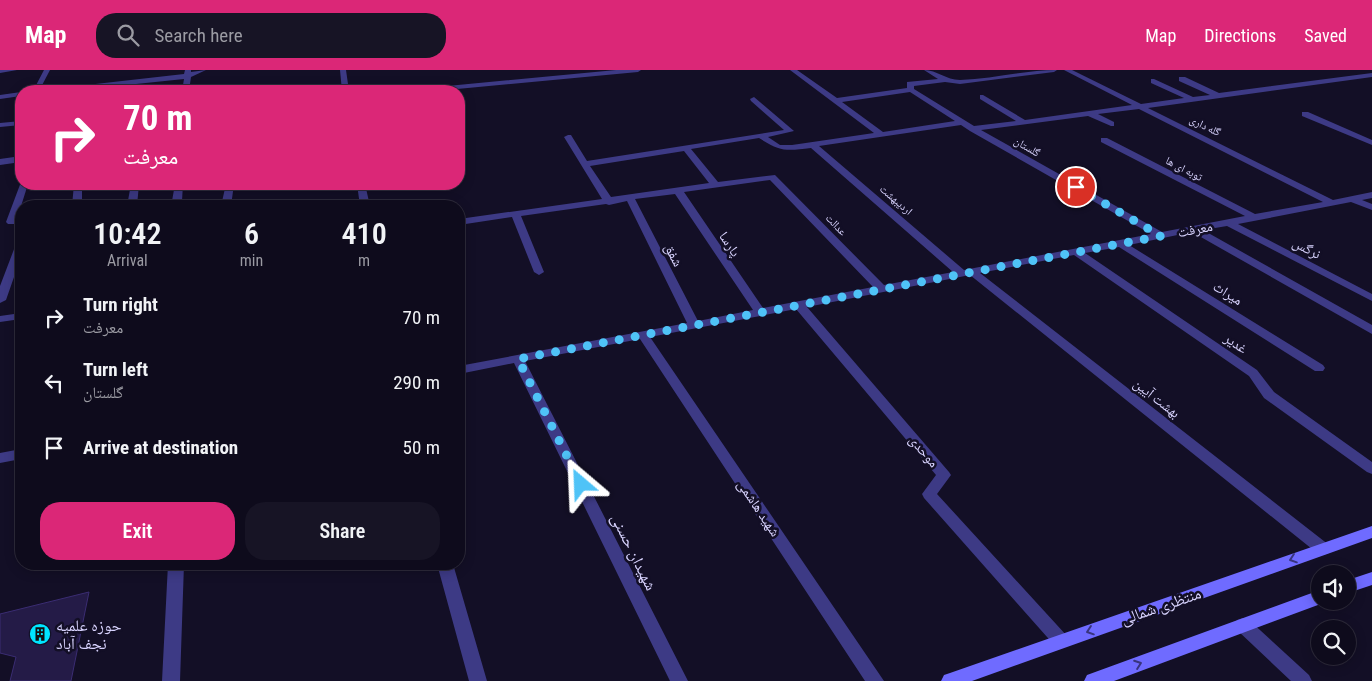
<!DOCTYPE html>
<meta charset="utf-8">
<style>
:root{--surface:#0e0b1c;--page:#171425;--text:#f1f3f6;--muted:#9b9ba3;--line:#2e2b3b;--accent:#db2777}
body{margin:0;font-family:"Roboto Condensed","Noto Naskh Arabic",sans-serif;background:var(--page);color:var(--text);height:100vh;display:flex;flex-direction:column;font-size:19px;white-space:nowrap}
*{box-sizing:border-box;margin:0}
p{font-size:16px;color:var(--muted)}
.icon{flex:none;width:28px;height:28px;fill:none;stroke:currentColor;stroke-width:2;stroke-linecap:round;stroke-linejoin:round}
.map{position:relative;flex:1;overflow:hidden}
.sheet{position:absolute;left:15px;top:130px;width:450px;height:370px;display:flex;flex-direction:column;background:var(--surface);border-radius:20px;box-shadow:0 2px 12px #0003,0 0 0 1px var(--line)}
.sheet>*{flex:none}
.banner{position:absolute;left:15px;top:15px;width:450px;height:105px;border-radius:20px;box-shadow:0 2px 12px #0003,0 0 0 1px var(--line);background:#db2777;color:#fff;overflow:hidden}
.controls{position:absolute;left:1311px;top:495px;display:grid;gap:10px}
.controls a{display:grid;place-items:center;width:45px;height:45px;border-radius:50%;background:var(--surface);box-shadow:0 2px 12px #0003,0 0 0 1px var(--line);font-size:25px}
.pin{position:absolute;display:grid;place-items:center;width:42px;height:42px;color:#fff;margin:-21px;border:2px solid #fff;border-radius:50%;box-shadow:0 1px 5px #0007}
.me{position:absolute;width:55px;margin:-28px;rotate:334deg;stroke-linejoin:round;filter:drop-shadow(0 0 4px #0008)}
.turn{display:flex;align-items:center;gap:18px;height:105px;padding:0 25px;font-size:22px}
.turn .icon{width:65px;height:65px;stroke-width:2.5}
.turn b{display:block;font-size:35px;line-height:42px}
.eta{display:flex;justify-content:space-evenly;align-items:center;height:85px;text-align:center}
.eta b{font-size:30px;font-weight:600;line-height:35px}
.primary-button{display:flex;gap:10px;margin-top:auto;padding:10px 25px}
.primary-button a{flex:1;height:58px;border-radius:20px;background:var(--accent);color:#fff;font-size:20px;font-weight:600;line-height:58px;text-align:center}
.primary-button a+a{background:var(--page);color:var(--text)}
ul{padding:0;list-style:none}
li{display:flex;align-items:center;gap:15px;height:65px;padding:0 25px}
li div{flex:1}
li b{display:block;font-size:19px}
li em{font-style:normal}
header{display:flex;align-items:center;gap:30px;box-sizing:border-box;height:70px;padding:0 25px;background:var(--accent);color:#fff}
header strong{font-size:24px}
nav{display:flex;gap:28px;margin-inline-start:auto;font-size:18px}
.search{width:350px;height:45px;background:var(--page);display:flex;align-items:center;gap:12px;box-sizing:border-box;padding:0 18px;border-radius:20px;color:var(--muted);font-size:19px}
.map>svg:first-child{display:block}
.building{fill:#241b47;stroke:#3b2d73}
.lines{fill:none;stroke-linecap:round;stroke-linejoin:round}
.minor{fill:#3d3a85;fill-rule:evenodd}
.secondary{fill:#6f6bff;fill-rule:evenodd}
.oneway{stroke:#38347d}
.route{stroke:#4fc3f7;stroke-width:9;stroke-dasharray:0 16.2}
.labels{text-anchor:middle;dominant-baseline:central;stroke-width:5;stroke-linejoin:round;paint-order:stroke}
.far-street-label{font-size:11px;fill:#d9d4ff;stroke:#130f26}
.street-label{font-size:14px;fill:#d9d4ff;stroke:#130f26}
.near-street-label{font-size:16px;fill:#d9d4ff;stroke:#130f26}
.near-poi-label{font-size:16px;fill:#d9d4ff;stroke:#130f26;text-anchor:start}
</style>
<header>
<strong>Map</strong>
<div class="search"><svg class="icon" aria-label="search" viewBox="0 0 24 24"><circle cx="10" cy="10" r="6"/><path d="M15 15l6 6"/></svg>Search here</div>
<nav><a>Map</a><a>Directions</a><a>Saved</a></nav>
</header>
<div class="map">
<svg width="1372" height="611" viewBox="0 0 1372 611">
<rect width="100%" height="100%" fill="#130f26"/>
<path class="building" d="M 89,522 L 71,611 L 10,611 L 16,587 L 0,583 L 0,544 Z"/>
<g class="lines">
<path class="minor" d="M 0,0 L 17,0 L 0,3 Z
M 44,0 L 50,0 L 39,21 L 33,21 Z
M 185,0 L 191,0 L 191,2 L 206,0 L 191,7 L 189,21 L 182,21 L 184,9 L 69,21 L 47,21 L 51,19 L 184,4 Z
M 340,0 L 346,0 L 349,21 L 342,21 Z
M 616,0 L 641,0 L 638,2 L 436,21 L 412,21 L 416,19 Z
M 790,0 L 797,0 L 837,28 L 907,18 L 907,12 L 938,9 L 924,0 C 937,0 946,10 960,10 C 993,9 1025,0 1057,0 L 1054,2 L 960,14 L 945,12 L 914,16 L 914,19 L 974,56 L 1016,51 L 980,29 L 980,25 L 983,25 L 1025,50 L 1132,35 L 1064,0 L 1072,0 L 1141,34 L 1184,28 L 1151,13 L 1151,9 L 1154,9 L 1193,27 L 1210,25 L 1179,11 L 1179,7 L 1185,7 L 1219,23 L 1372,3 L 1372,7 L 1148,38 L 1333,130 L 1372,122 L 1372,128 L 1362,130 L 1372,134 L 1372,140 L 1351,132 L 1238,154 L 1372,224 L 1372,231 L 1227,156 L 1203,160 L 1372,255 L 1372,264 L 1192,162 L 1129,175 L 1323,295 L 1325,298 L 1323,301 L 1315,301 L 1119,177 L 1085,183 L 1257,300 L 1274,322 L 1372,392 L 1372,404 L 1367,402 L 1264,328 L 1249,306 L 1074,185 L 980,203 L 1329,475 L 1331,479 L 1329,483 L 1323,485 L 1317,483 L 970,205 L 807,237 L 949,402 L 951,405 L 937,424 L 1067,566 L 1070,571 L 1067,576 L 1061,578 L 1055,576 L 924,428 L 922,424 L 936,405 L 796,239 L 650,267 L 884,611 L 865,611 L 640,269 L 525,291 L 688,611 L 670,611 L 514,293 L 459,304 L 459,296 L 687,253 L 627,131 L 609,135 L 606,134 L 521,146 L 544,202 L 539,205 L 534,202 L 512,147 L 459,155 L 459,149 L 602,129 L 564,67 L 568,65 L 571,65 L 587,91 L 784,60 L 751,31 L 750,29 L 754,27 L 794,61 L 768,67 L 780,75 L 792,75 L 874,63 ZM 910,22 L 955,51 L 883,62 L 842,32 ZM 1139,39 L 1323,132 L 1255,144 L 1107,68 L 1101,68 L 1101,72 L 1245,146 L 1162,162 L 981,60 L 1088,46 L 1111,56 L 1114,56 L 1114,52 L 1098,44 ZM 961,55 L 970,61 L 1151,164 L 964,200 L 819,76 ZM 759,68 C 781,82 786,81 811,78 L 953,202 L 884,215 L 775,105 L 718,112 L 691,79 ZM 684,81 L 709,113 L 611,127 L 590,96 ZM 770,110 L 873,217 L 763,238 L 684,122 ZM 675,124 L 753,240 L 698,251 L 635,129 Z
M 21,22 L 21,26 L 0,29 L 0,25 Z
M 1302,42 L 1308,42 L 1372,70 L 1372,75 L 1302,46 Z
M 21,51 L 21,55 L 0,57 L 0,53 Z
M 21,86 L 21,92 L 0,95 L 0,89 Z
M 21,112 L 21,114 L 28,114 L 16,152 L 14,154 L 8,154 L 6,152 Z
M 74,114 L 82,114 L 82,136 L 72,136 Z
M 131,114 L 139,114 L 137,136 L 127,136 Z
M 175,114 L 183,114 L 182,131 L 185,136 L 175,136 L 172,131 Z
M 226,114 L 234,114 L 231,136 L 221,136 Z
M 357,114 L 365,114 L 370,136 L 360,136 Z
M 21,171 L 21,187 L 6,230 L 0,233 L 0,216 L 16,174 Z
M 21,243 L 21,249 L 0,252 L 0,246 Z
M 21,379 L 21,389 L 0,393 L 0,383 Z
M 168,494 L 184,494 L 180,611 L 162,611 Z
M 437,494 L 453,494 L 487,611 L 469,611 Z
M 1243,548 L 1249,550 L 1309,605 L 1312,611 L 1291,611 L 1237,560 L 1234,555 L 1237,550 Z"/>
<path class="secondary" d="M 1372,456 L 1372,468 L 972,611 L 941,611 L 944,605 L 950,603 Z
M 1372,502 L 1372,515 L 1348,523 L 1348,510 Z
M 1320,520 L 1320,531 L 1326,532 L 1114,611 L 1084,611 L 1087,605 Z"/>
</g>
<defs><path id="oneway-chevron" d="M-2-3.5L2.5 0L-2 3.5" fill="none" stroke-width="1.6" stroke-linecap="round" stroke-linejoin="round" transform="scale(1.25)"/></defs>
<g class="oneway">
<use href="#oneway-chevron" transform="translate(1293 489) rotate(161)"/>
<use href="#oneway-chevron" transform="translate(1090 561) rotate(161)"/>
<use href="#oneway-chevron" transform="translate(1138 594) rotate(-20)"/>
</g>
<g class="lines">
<path class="route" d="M 581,414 L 518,289 L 1161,166 L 1076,117"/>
</g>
<defs>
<g id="building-disc" transform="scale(1.125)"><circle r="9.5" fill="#00e5ff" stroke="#130f26"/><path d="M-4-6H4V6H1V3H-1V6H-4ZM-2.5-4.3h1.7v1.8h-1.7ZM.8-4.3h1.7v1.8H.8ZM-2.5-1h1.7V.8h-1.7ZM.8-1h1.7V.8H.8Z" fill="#111"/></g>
</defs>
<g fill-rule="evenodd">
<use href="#building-disc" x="40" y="564"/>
</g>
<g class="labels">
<g class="far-street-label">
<text transform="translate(1205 56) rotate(26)">گله داری</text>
<text transform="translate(1027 77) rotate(30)">گلستان</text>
<text transform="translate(1184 99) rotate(27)">توبه ای ها</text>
<text transform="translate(896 130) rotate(41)">اردیبهشت</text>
<text transform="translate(836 155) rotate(46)">عدالت</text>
</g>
<g class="street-label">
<text transform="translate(1195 159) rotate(-11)">معرفت</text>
<text transform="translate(730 174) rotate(56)">پارسا</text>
<text transform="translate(1307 178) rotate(28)">نرگس</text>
<text transform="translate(674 185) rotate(63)">شفق</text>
<text transform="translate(1228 223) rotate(32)">میراث</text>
<text transform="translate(1236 273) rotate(34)">غدیر</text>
<text transform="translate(1157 328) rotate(38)">بهشت آیین</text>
<text transform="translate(924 381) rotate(50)">موحدی</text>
<text transform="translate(759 438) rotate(56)">شهید هاشمی</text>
</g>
<g class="near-street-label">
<text transform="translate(634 482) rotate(64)">شهیدان حسنی</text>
<text transform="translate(1161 536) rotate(-19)">منتظری شمالی</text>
</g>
<g class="near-poi-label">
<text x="56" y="555">حوزه علمیه<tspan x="56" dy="18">نجف آباد</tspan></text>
</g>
</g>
</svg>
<div class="controls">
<a><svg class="icon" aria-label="sound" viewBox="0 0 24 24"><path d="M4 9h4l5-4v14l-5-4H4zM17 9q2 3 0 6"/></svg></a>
<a><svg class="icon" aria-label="search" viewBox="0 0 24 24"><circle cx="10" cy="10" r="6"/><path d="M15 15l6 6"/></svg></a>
</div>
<div class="pin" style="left:1076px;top:117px;background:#d93025"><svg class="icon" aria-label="arrive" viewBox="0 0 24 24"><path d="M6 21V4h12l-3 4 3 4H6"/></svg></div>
<svg class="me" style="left:581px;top:414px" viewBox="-20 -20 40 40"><path d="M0-17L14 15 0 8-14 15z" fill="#4fc3f7" stroke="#fff" stroke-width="4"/></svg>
<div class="banner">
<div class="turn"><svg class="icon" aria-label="right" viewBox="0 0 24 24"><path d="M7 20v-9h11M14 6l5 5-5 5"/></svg><div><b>70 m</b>معرفت</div></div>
</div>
<section class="sheet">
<div class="eta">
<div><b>10:42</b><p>Arrival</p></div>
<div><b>6</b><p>min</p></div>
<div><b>410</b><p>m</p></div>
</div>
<ul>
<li><svg class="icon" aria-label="right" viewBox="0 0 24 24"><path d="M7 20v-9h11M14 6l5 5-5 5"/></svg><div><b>Turn right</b><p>معرفت</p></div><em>70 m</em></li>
<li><svg class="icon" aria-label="left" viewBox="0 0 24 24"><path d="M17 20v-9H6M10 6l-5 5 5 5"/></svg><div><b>Turn left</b><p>گلستان</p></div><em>290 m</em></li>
<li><svg class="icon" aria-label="arrive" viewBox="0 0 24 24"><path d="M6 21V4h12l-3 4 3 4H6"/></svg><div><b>Arrive at destination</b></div><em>50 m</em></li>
</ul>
<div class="primary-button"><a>Exit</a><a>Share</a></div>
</section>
</div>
